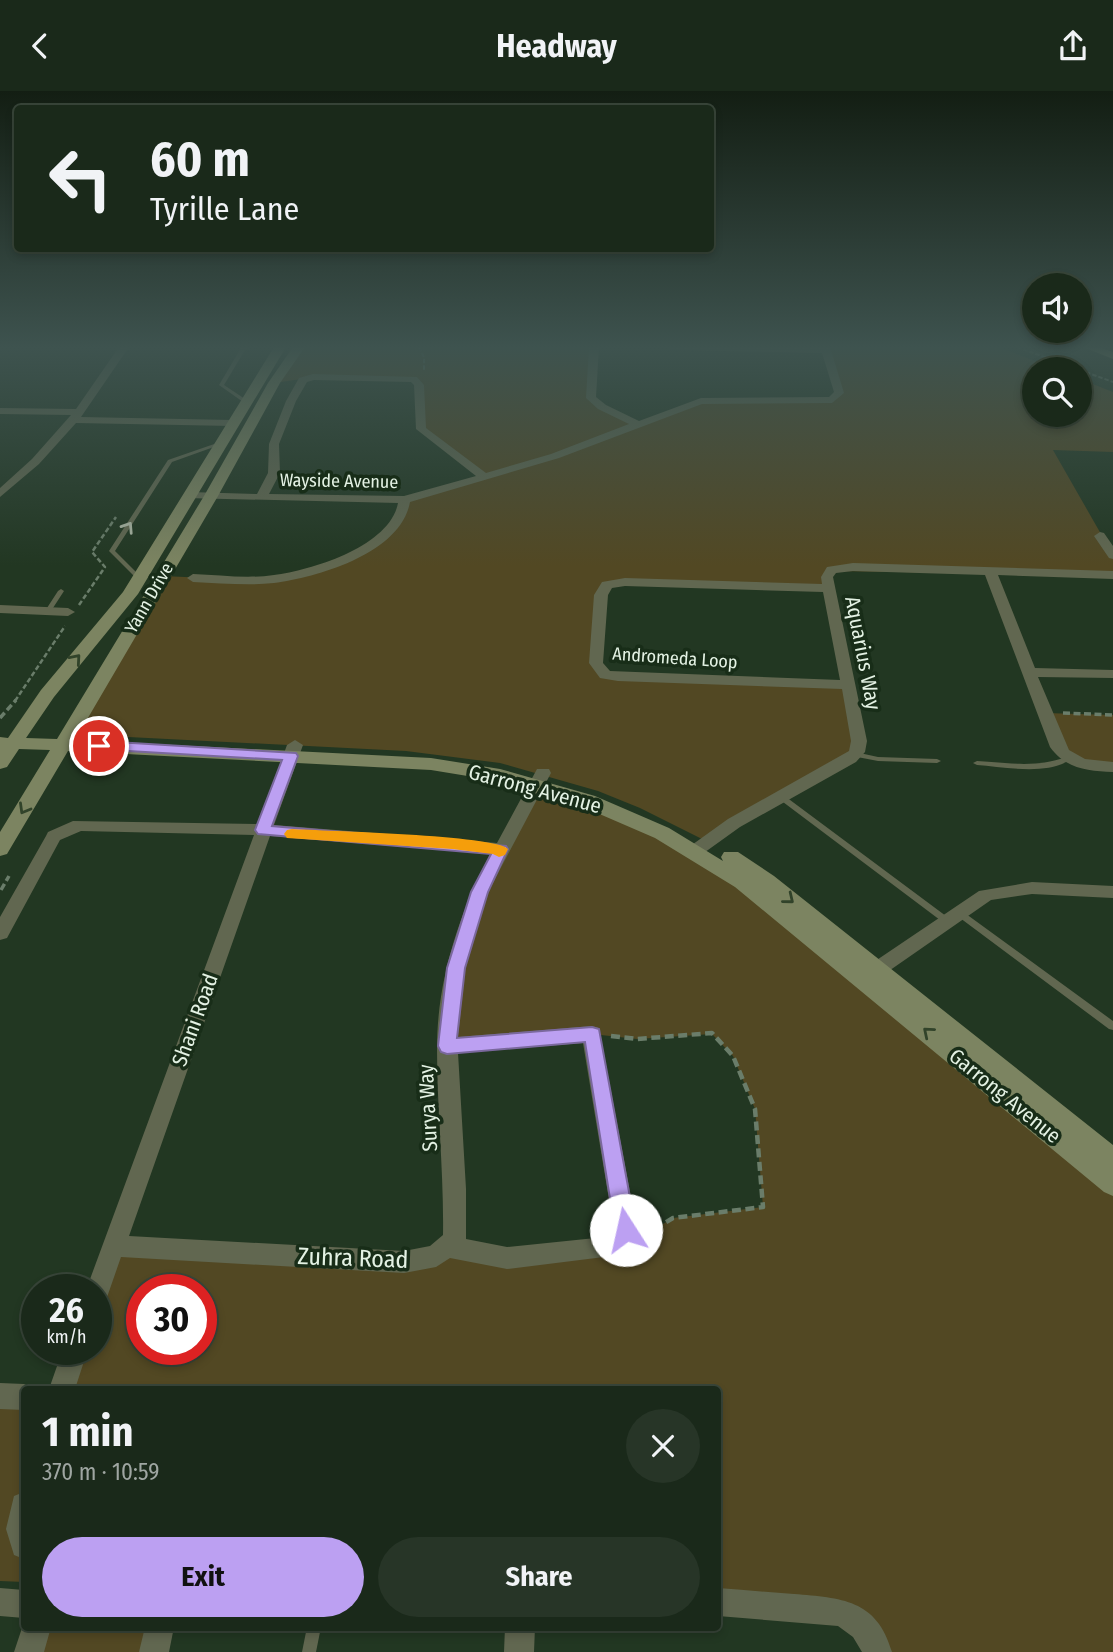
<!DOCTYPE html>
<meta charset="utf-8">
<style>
:root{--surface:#1a291a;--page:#273527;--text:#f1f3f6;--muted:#9fa6a2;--line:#384539;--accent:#bca0f2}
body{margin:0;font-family:"Fira Sans Condensed",sans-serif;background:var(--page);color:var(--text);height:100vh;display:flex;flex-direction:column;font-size:26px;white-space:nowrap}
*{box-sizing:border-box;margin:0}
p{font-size:23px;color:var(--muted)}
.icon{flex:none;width:38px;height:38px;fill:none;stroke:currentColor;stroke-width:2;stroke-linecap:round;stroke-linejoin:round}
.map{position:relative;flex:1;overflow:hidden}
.details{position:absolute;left:21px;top:1295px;width:700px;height:245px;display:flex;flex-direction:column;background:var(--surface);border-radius:7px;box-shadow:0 4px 10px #0003,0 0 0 2px var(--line)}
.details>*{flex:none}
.top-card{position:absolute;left:14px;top:14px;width:700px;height:147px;border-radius:7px;box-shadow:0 4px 10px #0003,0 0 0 2px var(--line);background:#1a291a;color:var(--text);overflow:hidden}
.fabs{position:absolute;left:1022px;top:182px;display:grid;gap:14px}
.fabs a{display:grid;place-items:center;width:70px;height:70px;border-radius:50%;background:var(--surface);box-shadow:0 4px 10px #0003,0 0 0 2px var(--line);font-size:35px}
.speed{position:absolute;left:21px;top:1183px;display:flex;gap:14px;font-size:35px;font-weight:700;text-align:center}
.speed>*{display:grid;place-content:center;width:91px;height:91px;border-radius:50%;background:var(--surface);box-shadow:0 4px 10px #0003,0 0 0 2px var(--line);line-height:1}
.speed small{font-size:18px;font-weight:400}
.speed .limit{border:10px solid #d22;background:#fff;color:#111}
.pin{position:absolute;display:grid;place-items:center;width:60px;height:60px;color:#fff;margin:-30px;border:4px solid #fff;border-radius:50%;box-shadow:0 2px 7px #0007}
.me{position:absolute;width:77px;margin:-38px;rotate:350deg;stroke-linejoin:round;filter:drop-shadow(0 0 5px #0008)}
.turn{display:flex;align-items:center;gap:24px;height:147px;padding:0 21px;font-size:32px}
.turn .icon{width:91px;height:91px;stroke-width:2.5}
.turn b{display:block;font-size:49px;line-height:60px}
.round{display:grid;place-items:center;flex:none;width:74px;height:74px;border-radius:37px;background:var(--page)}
.overview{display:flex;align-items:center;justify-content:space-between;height:119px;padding:0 21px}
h1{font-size:42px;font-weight:700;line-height:52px}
.button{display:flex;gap:14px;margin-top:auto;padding:14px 21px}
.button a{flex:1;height:80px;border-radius:42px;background:var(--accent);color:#111;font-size:28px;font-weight:700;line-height:80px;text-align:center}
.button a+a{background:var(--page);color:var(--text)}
header{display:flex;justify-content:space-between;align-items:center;height:91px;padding:0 21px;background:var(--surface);font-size:32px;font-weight:700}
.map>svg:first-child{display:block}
.green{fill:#524823;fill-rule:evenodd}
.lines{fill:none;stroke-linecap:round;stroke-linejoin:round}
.path-far3{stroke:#6a7d6a;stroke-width:2;stroke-dasharray:4.5 2;stroke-linecap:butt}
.path-far2{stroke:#6a7d6a;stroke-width:2.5;stroke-dasharray:5 2.5;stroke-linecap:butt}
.path-far1{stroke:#6a7d6a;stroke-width:3.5;stroke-dasharray:7 3.5;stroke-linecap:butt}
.path{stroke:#6a7d6a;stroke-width:4.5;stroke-dasharray:9 4.5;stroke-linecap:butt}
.lane{fill:#616750;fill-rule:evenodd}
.street{fill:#616750;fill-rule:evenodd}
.secondary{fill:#7c8461;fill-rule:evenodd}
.highway{fill:#a2b078;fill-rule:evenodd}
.oneway{stroke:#a9b3a1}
.oneway2{stroke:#31432a}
.route{fill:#bca0f2;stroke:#7a689d;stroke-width:2}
.slow{fill:#f59e0b}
.labels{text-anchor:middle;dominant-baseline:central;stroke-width:7;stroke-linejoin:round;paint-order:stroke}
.far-street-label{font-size:18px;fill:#e4f2e4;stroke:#182d18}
.street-label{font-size:21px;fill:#e4f2e4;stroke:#182d18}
.near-street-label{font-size:24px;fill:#e4f2e4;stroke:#182d18}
</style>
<header><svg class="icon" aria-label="back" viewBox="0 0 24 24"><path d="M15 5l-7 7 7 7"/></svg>Headway<svg class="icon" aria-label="share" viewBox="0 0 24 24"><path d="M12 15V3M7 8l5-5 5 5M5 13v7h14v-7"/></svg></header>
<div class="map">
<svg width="1113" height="1561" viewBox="0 0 1113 1561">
<rect width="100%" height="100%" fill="#223722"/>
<path class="green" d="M 299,256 L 594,256 L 591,307 L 639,334 L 701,310 L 836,308 L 825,256 L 999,256 L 1055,278 L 1034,278 L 1034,324 L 1080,324 L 1080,288 L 1113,301 L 1113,361 L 1053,359 L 1113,464 L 1113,484 L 832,480 L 829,497 L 607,494 L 596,572 L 605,584 L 848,594 L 857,661 L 708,751 L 640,717 L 598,700 L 500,672 L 406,660 L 69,643 L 162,485 L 255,489 L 297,484 L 378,451 L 405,409 L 485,387 L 424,342 L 417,291 L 322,285 L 274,292 Z
M 1045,622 L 1113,624 L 1113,676 L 1074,670 Z
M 536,694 L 695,760 L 1113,1093 L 1113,1561 L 877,1561 L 820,1518 L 718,1511 L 718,1298 L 62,1298 L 76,1258 L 96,1258 L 96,1204 L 114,1155 L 486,1165 L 628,1154 L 673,1127 L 763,1116 L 755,1018 L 733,965 L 712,943 L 637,948 L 592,943 L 447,955 L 466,841 ZM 142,1199 L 201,1199 L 201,1258 L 142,1258 Z
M 0,1305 L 24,1306 L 24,1491 L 0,1490 Z
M 36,1537 L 164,1537 L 158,1561 L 29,1561 Z"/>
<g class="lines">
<path class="path-far3" d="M 419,256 L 424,266 L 424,280
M 1017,256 L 1077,278
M 1080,279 L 1113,291"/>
<path class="path-far2" d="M 79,514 L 105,476 L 92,461 L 116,426
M 15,610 L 65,535"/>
<path class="path-far1" d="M 1063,622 L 1113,624
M 0,627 L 16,609
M 1,799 L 9,785"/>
<path class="path" d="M 611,945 L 637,948 L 712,942 L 733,965 L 755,1018 L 763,1116 L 673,1127 L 648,1142"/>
<path class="lane" d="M 245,256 L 252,256 L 245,259 L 224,294 L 248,310 L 249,311 L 246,313 L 219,294 L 241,257 Z
M 220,351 L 225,352 L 172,371 L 115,460 L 143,488 L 140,490 L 138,489 L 109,460 L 168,369 Z
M 61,498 L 64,500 L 51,520 L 50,521 L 46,521 L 45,520 L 58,500 Z
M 852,661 L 855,661 L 878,666 L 937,668 L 941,670 L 937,672 L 878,670 L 852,665 L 851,663 Z
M 1067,666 L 1070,666 L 1071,668 C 1047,685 1005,676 977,674 L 973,672 L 977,670 C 1011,672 1034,677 1067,666 Z
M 782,703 L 950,828 L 952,830 L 950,832 L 944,832 L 779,708 L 778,706 L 779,704 Z
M 959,819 L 962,820 L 1113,930 L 1113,939 L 1109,938 L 956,824 L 954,822 L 956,820 Z
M 307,1536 L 321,1536 L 316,1561 L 302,1561 Z"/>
<path class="street" d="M 119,256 L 129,256 L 81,326 L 233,329 L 238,332 L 233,335 L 76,332 L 39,373 L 0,406 L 0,397 L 32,368 L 71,324 L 0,323 L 0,317 L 76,318 Z
M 589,256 L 599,256 L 596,306 L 606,314 L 639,330 L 701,307 L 829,306 L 834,301 L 822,262 L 672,259 L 667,256 L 830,256 L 844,302 L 832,312 L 702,313 L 559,367 L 410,411 C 401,462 319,486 274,492 C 247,495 220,492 193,491 L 187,487 L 193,483 C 220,484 247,488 274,484 C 313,479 390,455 398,412 L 186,407 L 184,405 L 190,401 L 257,403 L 268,382 L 269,353 L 286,310 L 299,287 L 313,283 L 417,286 L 424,294 L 426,337 L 486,382 L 551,363 L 629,333 L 598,318 L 586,307 ZM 314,289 L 411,291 L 414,294 L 416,338 L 476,385 L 404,405 L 269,403 L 280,382 L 279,353 L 296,310 L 307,291 Z
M 1100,441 L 1104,442 L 1113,455 L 1113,468 L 1109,467 L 1094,445 Z
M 853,472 L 1113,480 L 1113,488 L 998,484 L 1035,577 L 1113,579 L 1113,587 L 1038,586 L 1069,659 L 1085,668 L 1113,671 L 1113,681 C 1088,680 1066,678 1050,656 L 985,484 L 853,480 L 836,482 L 833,486 L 867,650 L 865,661 L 856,671 L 740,736 L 701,764 L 689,764 L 686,760 L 689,756 L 728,728 L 849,660 L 851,650 L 842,598 L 618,590 L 600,587 L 589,572 L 594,504 L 602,491 L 625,487 L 822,493 L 821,486 L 827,476 ZM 625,495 L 823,501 L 840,589 L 610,580 L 603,572 L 608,504 L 612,497 Z
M 0,514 L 68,517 L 75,521 L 68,525 L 0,522 Z
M 295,649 L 303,654 L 274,734 L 497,752 L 537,678 L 549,678 L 551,682 L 488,801 L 465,877 L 458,946 L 592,935 L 599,937 L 640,1154 L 636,1162 L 507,1178 L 450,1167 L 436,1176 L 404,1182 L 121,1166 L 105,1212 L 96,1215 L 96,1199 L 86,1199 L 254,744 L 81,740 L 60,749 L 7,847 L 0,849 L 0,826 L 46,745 L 48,741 L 73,730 L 258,733 L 287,654 ZM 270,745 L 491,763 C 459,821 437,890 437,957 C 437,1020 444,1082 443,1144 L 430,1155 L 404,1160 L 129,1145 ZM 583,952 L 615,1145 L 507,1156 L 466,1148 L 466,1098 L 458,962 Z
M 1032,791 L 1113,795 L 1113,807 L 1032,803 L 991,809 L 873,891 L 866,893 L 859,891 L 856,886 L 859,881 L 979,800 Z
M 63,1258 L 88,1258 L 75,1298 L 49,1298 Z
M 0,1292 L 24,1293 L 33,1297 L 24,1298 L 24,1319 L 0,1318 Z
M 24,1401 L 24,1468 L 14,1464 L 6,1438 L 14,1405 Z
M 0,1497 L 24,1499 L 24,1527 L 0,1525 Z
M 718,1497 C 743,1499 769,1501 794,1503 C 841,1507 877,1508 892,1561 L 862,1561 L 853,1546 L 838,1535 L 718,1525 Z
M 24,1531 L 24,1536 L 51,1536 L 44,1561 L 14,1561 Z
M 145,1536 L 174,1536 L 169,1561 L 139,1561 Z
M 505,1536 L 535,1536 L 534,1561 L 504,1561 Z"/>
<path class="secondary" d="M 274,256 L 286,256 L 138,503 L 54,606 L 26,647 L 57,648 L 204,405 L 268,292 L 293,256 L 305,256 L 280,292 L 218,405 L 75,649 L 431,667 L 500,678 L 595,705 L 669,737 L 723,770 L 721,766 L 724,761 L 738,761 L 774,785 L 1113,1054 L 1113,1105 L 1104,1101 L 735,796 L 655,747 L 581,715 L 498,690 L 431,679 L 68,660 L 7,763 L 0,765 L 0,741 L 50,659 L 19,658 L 7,676 L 0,678 L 0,646 L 8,647 L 41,599 L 123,501 Z"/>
<path class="highway" d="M 1083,256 L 1099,256 L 1113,261 L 1113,268 Z"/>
</g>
<defs><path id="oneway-chevron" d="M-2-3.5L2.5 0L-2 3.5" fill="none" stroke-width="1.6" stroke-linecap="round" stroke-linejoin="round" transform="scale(1.75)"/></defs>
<use class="oneway" href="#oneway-chevron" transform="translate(128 436) rotate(-57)"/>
<g class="oneway2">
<use href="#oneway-chevron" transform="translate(76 568) rotate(-49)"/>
<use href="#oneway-chevron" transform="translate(24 718) rotate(120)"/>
<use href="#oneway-chevron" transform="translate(789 808) rotate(39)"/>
<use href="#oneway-chevron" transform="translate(928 941) rotate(-140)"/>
</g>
<linearGradient id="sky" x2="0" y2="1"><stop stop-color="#131e13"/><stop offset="0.54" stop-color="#3e534f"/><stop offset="1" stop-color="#3e534f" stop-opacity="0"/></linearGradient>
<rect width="1113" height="475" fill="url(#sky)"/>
<path class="route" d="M 99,650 L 296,662 L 298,665 L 272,735 L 506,755 L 508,758 L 488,801 L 465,877 L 457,947 L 592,936 L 599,938 L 636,1139 L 633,1146 L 626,1148 L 618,1146 L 615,1139 L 585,951 L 447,963 L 441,961 L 438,955 L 447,877 L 471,801 L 491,763 L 258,743 L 255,739 L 282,669 L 94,658 L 92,655 Z"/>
<path class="slow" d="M 292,738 C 322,740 497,744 508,758 L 505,764 L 499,766 L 493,763 L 452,758 L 287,747 L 284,743 L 287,739 Z"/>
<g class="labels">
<g class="far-street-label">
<text transform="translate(339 390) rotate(1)">Wayside Avenue</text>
<text transform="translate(149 507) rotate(-60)">Yann Drive</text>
<text transform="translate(675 567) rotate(4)">Andromeda Loop</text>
</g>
<g class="street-label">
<text transform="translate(863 562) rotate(79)">Aquarius Way</text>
<text transform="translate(535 698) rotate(15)">Garrong Avenue</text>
<text transform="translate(195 929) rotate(-70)">Shani Road</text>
<text transform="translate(1005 1005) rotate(39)">Garrong Avenue</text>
<text transform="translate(428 1017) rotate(-93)">Surya Way</text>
</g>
<g class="near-street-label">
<text transform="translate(353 1167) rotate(2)">Zuhra Road</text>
</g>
</g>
</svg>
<div class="fabs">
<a><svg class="icon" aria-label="sound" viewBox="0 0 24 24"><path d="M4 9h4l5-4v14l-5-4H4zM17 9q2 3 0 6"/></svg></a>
<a><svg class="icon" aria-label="search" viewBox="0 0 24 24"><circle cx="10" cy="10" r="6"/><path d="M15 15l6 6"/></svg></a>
</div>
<div class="speed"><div>26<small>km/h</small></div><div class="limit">30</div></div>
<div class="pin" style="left:99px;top:655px;background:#d93025"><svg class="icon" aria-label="arrive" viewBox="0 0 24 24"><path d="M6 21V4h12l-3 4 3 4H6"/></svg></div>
<svg class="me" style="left:626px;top:1139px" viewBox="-20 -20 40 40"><circle r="19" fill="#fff"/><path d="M0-13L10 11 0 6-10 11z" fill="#bca0f2"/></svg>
<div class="top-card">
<div class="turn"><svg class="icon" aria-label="left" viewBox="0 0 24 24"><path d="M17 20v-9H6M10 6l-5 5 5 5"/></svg><div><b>60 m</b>Tyrille Lane</div></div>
</div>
<section class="details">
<div class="overview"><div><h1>1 min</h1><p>370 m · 10:59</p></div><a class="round"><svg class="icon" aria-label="close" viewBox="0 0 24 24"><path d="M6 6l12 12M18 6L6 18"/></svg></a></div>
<div class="button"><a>Exit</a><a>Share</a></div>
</section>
</div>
